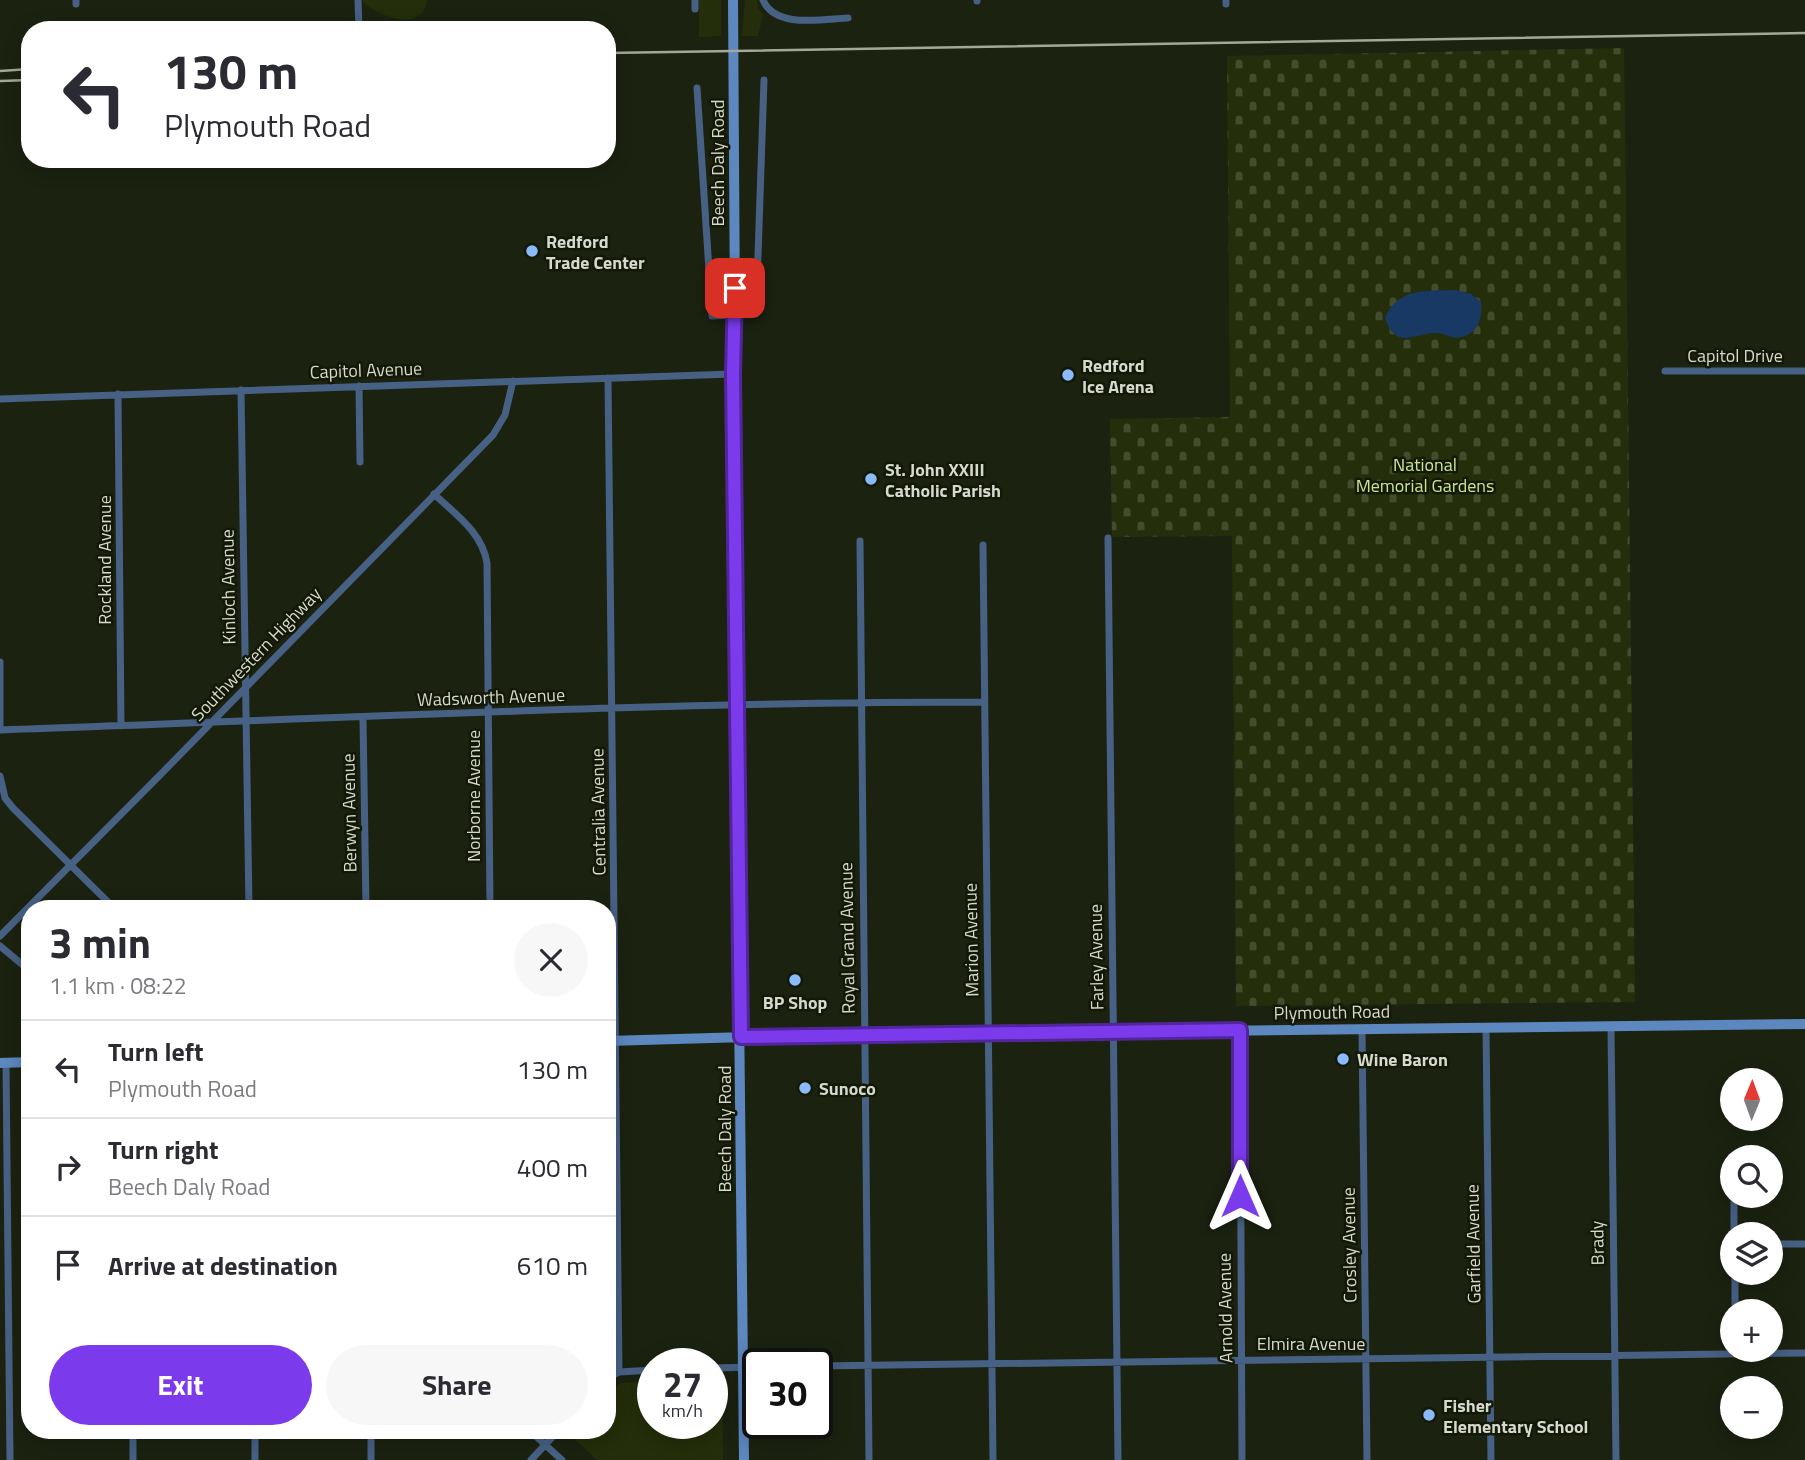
<!DOCTYPE html>
<meta charset="utf-8">
<style>
:root{--surface:#fff;--page:#f7f7f7;--text:#2b2b33;--muted:#7c7c81;--line:#e1e1e2;--accent:#7c3aed}
body{margin:0;font-family:"Titillium Web",sans-serif;background:var(--page);color:var(--text);height:100vh;display:flex;flex-direction:column;font-size:26px;white-space:nowrap}
*{box-sizing:border-box;margin:0}
p{font-size:23px;color:var(--muted)}
.icon{flex:none;width:38px;height:38px;fill:none;stroke:currentColor;stroke-width:2;stroke-linecap:round;stroke-linejoin:round}
.map{position:relative;flex:1;overflow:hidden}
.panel{position:absolute;left:21px;top:900px;width:595px;height:539px;display:flex;flex-direction:column;background:var(--surface);border-radius:28px;box-shadow:0 4px 18px #0003}
.panel>*{flex:none}
.hud{position:absolute;left:21px;top:21px;width:595px;height:147px;border-radius:28px;box-shadow:0 4px 18px #0003;background:#fff;color:var(--text);overflow:hidden}
.needle{width:46px;rotate:1deg}
.controls{position:absolute;left:1720px;top:1068px;display:grid;gap:14px}
.controls a{display:grid;place-items:center;width:63px;height:63px;border-radius:50%;background:var(--surface);box-shadow:0 4px 18px #0003;font-size:35px}
.speed{position:absolute;left:637px;top:1348px;display:flex;gap:14px;font-size:35px;font-weight:700;text-align:center}
.speed>*{display:grid;place-content:center;width:91px;height:91px;border-radius:50%;background:var(--surface);box-shadow:0 4px 18px #0003;line-height:1}
.speed small{font-size:18px;font-weight:400}
.speed .limit{border:4px solid #111;border-radius:10px;background:#fff;color:#111}
.pin{position:absolute;display:grid;place-items:center;width:60px;height:60px;color:#fff;margin:-30px;border-radius:14px;box-shadow:0 4px 10px #0006}
.me{position:absolute;width:77px;margin:-38px;rotate:0deg;stroke-linejoin:round;filter:drop-shadow(0 0 5px #0008)}
.turn{display:flex;align-items:center;gap:24px;height:147px;padding:0 28px;font-size:32px}
.turn .icon{width:91px;height:91px;stroke-width:2.5}
.turn b{display:block;font-size:49px;line-height:60px}
.round{display:grid;place-items:center;flex:none;width:74px;height:74px;border-radius:37px;background:var(--page)}
.headline{display:flex;align-items:center;justify-content:space-between;height:119px;padding:0 28px}
h1{font-size:42px;font-weight:700;line-height:52px}
.cta{display:flex;gap:14px;margin-top:auto;padding:14px 28px}
.cta a{flex:1;height:80px;border-radius:42px;background:var(--accent);color:#fff;font-size:28px;font-weight:700;line-height:80px;text-align:center}
.cta a+a{background:var(--page);color:var(--text)}
ul{padding:0;list-style:none}
li{display:flex;align-items:center;gap:21px;height:98px;padding:0 28px;border-top:2px solid var(--line)}
li div{flex:1}
li b{display:block;font-size:26px}
li em{font-style:normal}
.map>svg:first-child{display:block}
.green{fill:#242e0a}
.cemetery{fill:url(#cemetery-stones)}
.water{fill:#173963}
.lines{fill:none;stroke-linecap:round;stroke-linejoin:round}
.street{stroke:#476184;stroke-width:7}
.secondary{stroke:#5c87bf;stroke-width:10}
.rail{stroke:#a4a89b;stroke-width:2.5}
.route-casing{stroke:#51269a;stroke-width:18}
.route{stroke:#7c3aed;stroke-width:12}
.poi-dot{fill:#88bafc;stroke:#131807;stroke-width:2.5}
.labels{text-anchor:middle;dominant-baseline:central;stroke-width:5;stroke-linejoin:round;paint-order:stroke}
.street-label{font-size:18px;fill:#d6dace;stroke:#131807}
.poi-label{font-size:18px;font-weight:bold;fill:#d6dace;stroke:#131807;text-anchor:start}
.park-label{font-size:18px;fill:#cae590;stroke:#131807}
</style>
<div class="map">
<svg width="1805" height="1460" viewBox="0 0 1805 1460">
<defs>
<pattern id="cemetery-stones" width="16" height="16" patternUnits="userSpaceOnUse" patternTransform="scale(1.75)"><rect width="16" height="16" fill="#242e0a"/><path d="M2 7V4a2 2 0 0 1 4 0v3zM10 15v-3a2 2 0 0 1 4 0v3z" fill="#434c2c"/></pattern>
</defs>
<rect width="100%" height="100%" fill="#1c2210"/>
<path class="green" d="M 362,0 L 427,0 C 424,33 375,17 362,0 Z
M 699,0 L 721,0 L 721,36 L 699,37 Z
M 745,0 L 757,0 L 758,8 L 763,15 L 758,36 L 742,36 Z
M 712,1380 L 722,1380 L 723,1460 L 597,1460 L 570,1435 L 575,1430 L 607,1430 L 607,1396 L 620,1383 L 653,1382 L 653,1423 L 712,1423 Z"/>
<path class="cemetery" d="M 1624,48 L 1635,1002 L 1236,1006 L 1232,536 L 1112,537 L 1110,419 L 1230,417 L 1227,56 Z"/>
<path class="water" d="M 1456,290 L 1471,294 L 1481,302 C 1484,322 1473,341 1451,337 C 1445,335 1441,333 1435,333 C 1412,334 1396,350 1385,318 C 1398,287 1427,291 1456,290 Z"/>
<g class="lines">
<path class="street" d="M 76,0 L 76,4
M 358,0 L 359,29
M 763,0 C 775,29 823,19 848,18
M 1226,0 L 1226,4
M 977,1 L 977,0
M 695,9 L 695,0
M 697,88 L 712,316 L 756,314 L 764,80
M 1665,371 L 1805,371
M 608,378 L 619,1372
M 359,386 L 360,462
M 241,390 L 249,908
M 118,394 L 121,726
M 0,399 L 732,374
M 434,494 C 455,514 482,532 487,563 L 490,908
M 1108,538 L 1118,1460
M 860,541 L 869,1460
M 983,545 L 993,1460
M 0,662 L 0,728
M 363,718 L 366,908
M 0,730 C 328,719 656,702 984,702
M 0,776 L 5,798 L 13,808 L 114,908
M 0,936 L 163,772 L 493,435 L 505,415 L 513,381
M 0,946 L 30,971
M 1611,1026 L 1616,1460
M 1486,1028 L 1491,1460
M 1362,1029 L 1367,1460
M 1240,1030 L 1242,1460
M 6,1063 L 10,1460
M 1734,1195 L 1734,1234
M 1771,1244 L 1805,1244
M 1735,1272 L 1735,1311
M 817,1366 L 1805,1353
M 712,1368 L 758,1367
M 607,1378 L 619,1372 L 653,1370
M 133,1430 L 133,1460
M 255,1430 L 255,1460
M 371,1430 L 371,1460
M 529,1430 L 562,1460
M 531,1460 L 559,1430"/>
<path class="secondary" d="M 733,0 L 735,315 L 732,374 L 744,1460
M 607,1041 L 784,1036 L 1805,1024
M 0,1063 L 30,1062"/>
<path class="rail" d="M 607,53 L 1805,33
M 0,71 L 30,69
M 0,81 L 30,80"/>
</g>
<g class="lines">
<g class="route-casing">
<path id="route" d="M 735,288 L 733,374 L 741,1037 L 1240,1030 L 1240,1196"/>
</g>
<use href="#route" class="route"/>
</g>
<g class="poi-dot">
<circle cx="532" cy="251" r="7"/>
<circle cx="1068" cy="375" r="7"/>
<circle cx="871" cy="479" r="7"/>
<circle cx="795" cy="980" r="7"/>
<circle cx="1343" cy="1059" r="7"/>
<circle cx="805" cy="1088" r="7"/>
<circle cx="1429" cy="1415" r="7"/>
</g>
<g class="labels">
<g class="street-label">
<text transform="translate(717 163) rotate(-90)">Beech Daly Road</text>
<text x="1735" y="355">Capitol Drive</text>
<text transform="translate(366 370) rotate(-2)">Capitol Avenue</text>
<text transform="translate(104 560) rotate(-90)">Rockland Avenue</text>
<text transform="translate(228 587) rotate(-91)">Kinloch Avenue</text>
<text transform="translate(256 654) rotate(-46)">Southwestern Highway</text>
<text transform="translate(491 697) rotate(-2)">Wadsworth Avenue</text>
<text transform="translate(473 796) rotate(-90)">Norborne Avenue</text>
<text transform="translate(598 812) rotate(-91)">Centralia Avenue</text>
<text transform="translate(349 813) rotate(-91)">Berwyn Avenue</text>
<text transform="translate(847 938) rotate(-91)">Royal Grand Avenue</text>
<text transform="translate(971 940) rotate(-91)">Marion Avenue</text>
<text transform="translate(1096 957) rotate(-91)">Farley Avenue</text>
<text transform="translate(1332 1012) rotate(-1)">Plymouth Road</text>
<text transform="translate(724 1129) rotate(-90)">Beech Daly Road</text>
<text transform="translate(1597 1243) rotate(-91)">Brady</text>
<text transform="translate(1473 1244) rotate(-91)">Garfield Avenue</text>
<text transform="translate(1349 1245) rotate(-91)">Crosley Avenue</text>
<text transform="translate(1225 1308) rotate(-91)">Arnold Avenue</text>
<text x="1311" y="1343">Elmira Avenue</text>
</g>
<g class="poi-label">
<text x="546" y="241">Redford<tspan x="546" dy="21">Trade Center</tspan></text>
<text x="1082" y="365">Redford<tspan x="1082" dy="21">Ice Arena</tspan></text>
<text x="885" y="469">St. John XXIII<tspan x="885" dy="21">Catholic Parish</tspan></text>
<text x="795" y="1002" text-anchor="middle">BP Shop</text>
<text x="1357" y="1059">Wine Baron</text>
<text x="819" y="1088">Sunoco</text>
<text x="1443" y="1405">Fisher<tspan x="1443" dy="21">Elementary School</tspan></text>
</g>
<g class="park-label">
<text x="1425" y="464">National<tspan x="1425" dy="21">Memorial Gardens</tspan></text>
</g>
</g>
</svg>
<div class="controls">
<a><svg class="needle" viewBox="-14 -14 28 28"><path d="M0-13l5 13h-10z" fill="#e53935"/><path d="M0 13l5-13h-10z" fill="#7c7c81"/></svg></a>
<a><svg class="icon" aria-label="search" viewBox="0 0 24 24"><circle cx="10" cy="10" r="6"/><path d="M15 15l6 6"/></svg></a>
<a><svg class="icon" aria-label="layers" viewBox="0 0 24 24"><path d="M12 4l9 5-9 5-9-5zM3 14l9 5 9-5"/></svg></a>
<a>+</a>
<a>−</a>
</div>
<div class="speed"><div>27<small>km/h</small></div><div class="limit">30</div></div>
<div class="pin" style="left:735px;top:288px;background:#d93025"><svg class="icon" aria-label="arrive" viewBox="0 0 24 24"><path d="M6 21V4h12l-3 4 3 4H6"/></svg></div>
<svg class="me" style="left:1240px;top:1196px" viewBox="-20 -20 40 40"><path d="M0-17L14 15 0 8-14 15z" fill="#7c3aed" stroke="#fff" stroke-width="4"/></svg>
<div class="hud">
<div class="turn"><svg class="icon" aria-label="left" viewBox="0 0 24 24"><path d="M17 20v-9H6M10 6l-5 5 5 5"/></svg><div><b>130 m</b>Plymouth Road</div></div>
</div>
<section class="panel">
<div class="headline"><div><h1>3 min</h1><p>1.1 km · 08:22</p></div><a class="round"><svg class="icon" aria-label="close" viewBox="0 0 24 24"><path d="M6 6l12 12M18 6L6 18"/></svg></a></div>
<ul>
<li><svg class="icon" aria-label="left" viewBox="0 0 24 24"><path d="M17 20v-9H6M10 6l-5 5 5 5"/></svg><div><b>Turn left</b><p>Plymouth Road</p></div><em>130 m</em></li>
<li><svg class="icon" aria-label="right" viewBox="0 0 24 24"><path d="M7 20v-9h11M14 6l5 5-5 5"/></svg><div><b>Turn right</b><p>Beech Daly Road</p></div><em>400 m</em></li>
<li><svg class="icon" aria-label="arrive" viewBox="0 0 24 24"><path d="M6 21V4h12l-3 4 3 4H6"/></svg><div><b>Arrive at destination</b></div><em>610 m</em></li>
</ul>
<div class="cta"><a>Exit</a><a>Share</a></div>
</section>
</div>
